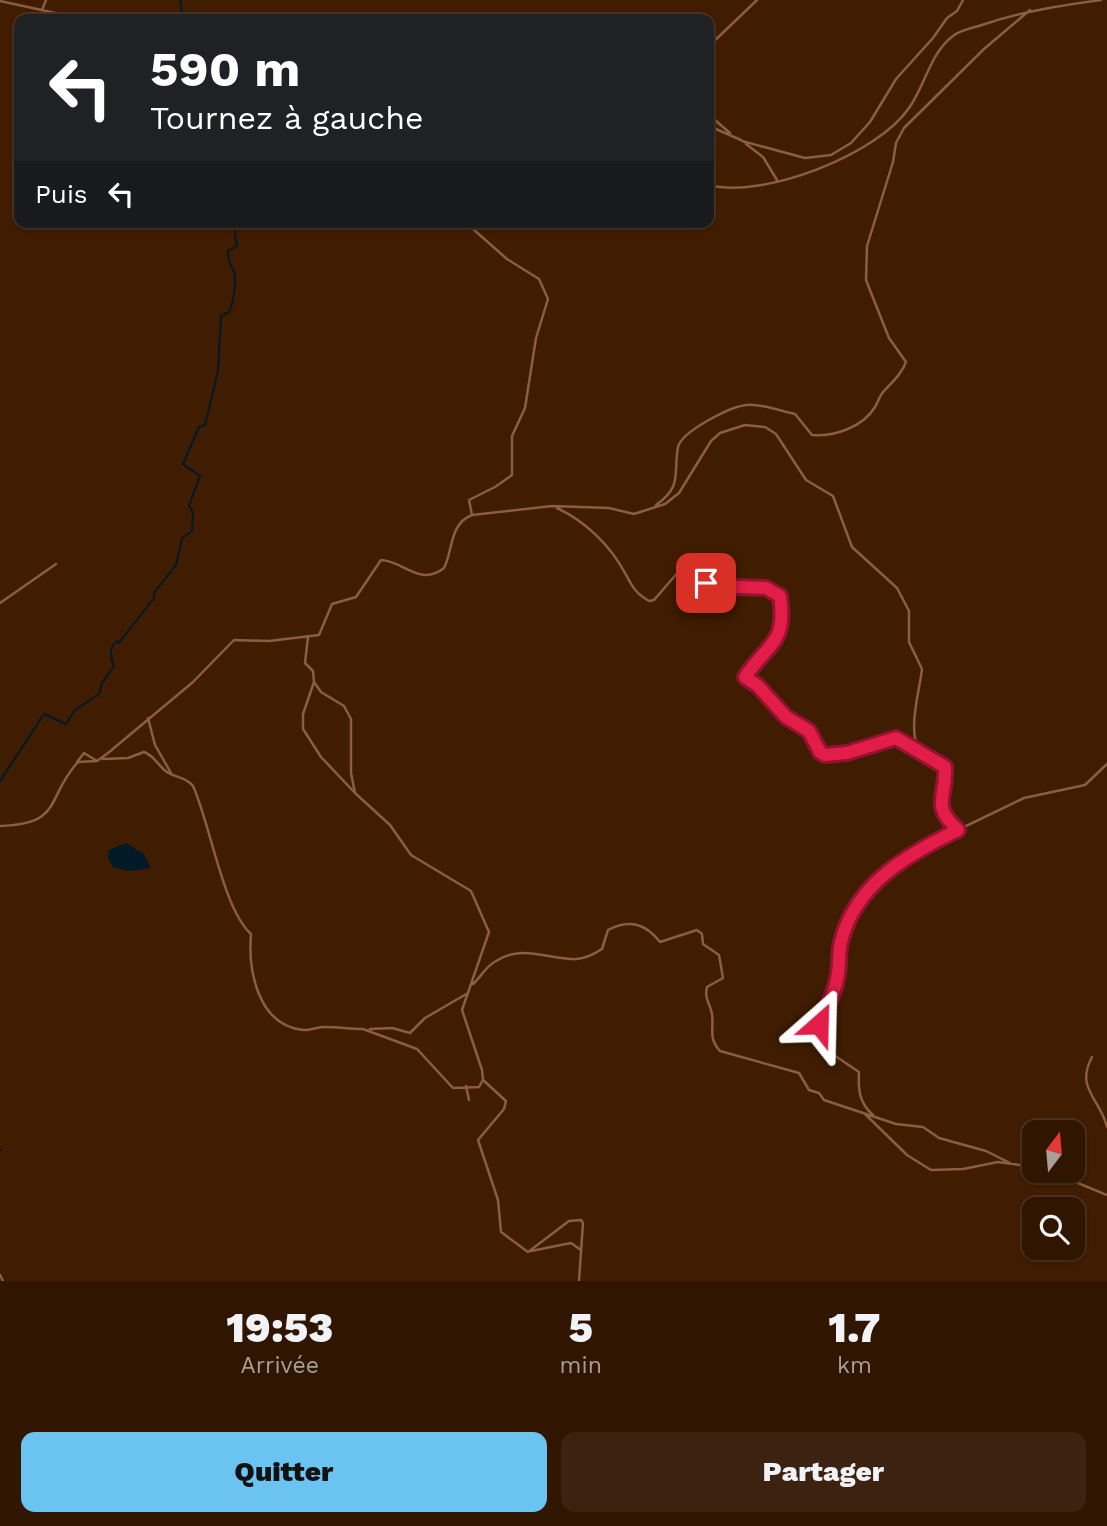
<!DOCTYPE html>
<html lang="fr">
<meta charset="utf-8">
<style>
:root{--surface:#301501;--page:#3c2210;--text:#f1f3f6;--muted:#a89f99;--line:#4b3423;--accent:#6ac3f1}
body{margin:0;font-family:"Work Sans",sans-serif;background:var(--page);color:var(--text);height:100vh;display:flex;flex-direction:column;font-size:26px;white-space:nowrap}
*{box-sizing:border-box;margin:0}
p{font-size:23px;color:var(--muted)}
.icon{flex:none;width:38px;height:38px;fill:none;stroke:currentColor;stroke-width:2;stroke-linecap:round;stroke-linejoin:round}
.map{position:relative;height:1281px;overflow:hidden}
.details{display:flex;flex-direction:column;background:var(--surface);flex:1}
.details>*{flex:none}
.banner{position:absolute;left:14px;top:14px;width:700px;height:214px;border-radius:14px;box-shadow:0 2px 5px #0004,0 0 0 2px var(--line);background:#202124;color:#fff;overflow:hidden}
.needle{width:46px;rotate:16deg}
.controls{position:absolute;left:1022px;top:1120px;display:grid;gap:14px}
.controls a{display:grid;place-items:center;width:63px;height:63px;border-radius:14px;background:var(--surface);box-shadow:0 2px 5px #0004,0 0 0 2px var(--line);font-size:35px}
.pin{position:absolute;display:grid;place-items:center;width:60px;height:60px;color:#fff;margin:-30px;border-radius:14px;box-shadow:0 4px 10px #0006}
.me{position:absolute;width:77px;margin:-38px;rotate:25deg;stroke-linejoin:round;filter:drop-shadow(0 0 5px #0008)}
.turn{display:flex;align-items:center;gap:24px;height:147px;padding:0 21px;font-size:32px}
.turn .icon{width:91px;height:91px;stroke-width:2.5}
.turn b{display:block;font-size:49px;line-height:60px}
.then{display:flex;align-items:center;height:66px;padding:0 21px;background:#0003;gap:14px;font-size:26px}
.eta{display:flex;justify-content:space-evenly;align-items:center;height:119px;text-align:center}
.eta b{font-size:42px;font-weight:800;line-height:49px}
.action{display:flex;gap:14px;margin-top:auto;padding:14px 21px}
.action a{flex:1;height:80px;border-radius:14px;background:var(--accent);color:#111;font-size:28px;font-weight:800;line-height:80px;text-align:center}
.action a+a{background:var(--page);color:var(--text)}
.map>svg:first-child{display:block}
.water{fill:#001a27}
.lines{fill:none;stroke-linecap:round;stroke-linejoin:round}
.stream{stroke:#001a27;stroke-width:2}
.street{stroke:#8c5e40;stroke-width:2.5}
.route-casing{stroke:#92132f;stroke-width:18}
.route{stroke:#e11d48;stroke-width:12}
</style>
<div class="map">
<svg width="1107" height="1281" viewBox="0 0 1107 1281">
<rect width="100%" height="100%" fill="#401c01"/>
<path class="water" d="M 126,843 L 144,854 L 151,868 L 128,871 L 113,867 L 108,859 L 109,850 Z"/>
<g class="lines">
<path class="stream" d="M 180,0 L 183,19
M 0,781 L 44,714 L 66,724 L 74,711 L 99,694 L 102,683 L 114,666 C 110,658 109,646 117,641 L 119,643 L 154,598 L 154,593 L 176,565 L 182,538 L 192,531 L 193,512 L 189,506 L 200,476 L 183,464 L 199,427 L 205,425 L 218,371 L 221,316 L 229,312 C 233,303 237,283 234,272 C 230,263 228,261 228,251 L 237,246 L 233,222
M 0,1149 L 1,1150"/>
<path class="street" d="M 0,1 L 83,19
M 42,10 L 46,0
M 709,46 L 757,0
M 709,115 L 730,133
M 709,126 L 741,140
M 742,141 L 805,158 L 831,155 L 851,143 L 870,122 L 896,79 L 933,38 L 947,18 L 957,11 L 963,0
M 746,144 L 763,157 L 777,180
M 709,185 C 763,199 877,155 909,108 C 925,86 930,53 953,36 C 960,30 973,28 982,25 C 1022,11 1060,6 1101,0
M 656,505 C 683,486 673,474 678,447 C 682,431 730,407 746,405 C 760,403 781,411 795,414 L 812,435 C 834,437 863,427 875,407 C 878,402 879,397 883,392 C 892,382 901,375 906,362 L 889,338 L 866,280 L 867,246 L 893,162 L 896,143 L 904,128 L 984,49 L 1030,10
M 557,508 C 585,521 610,545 625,573 C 632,586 635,593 649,601 L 654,600 L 686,563 L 697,567 C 700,573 703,582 710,585 C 723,592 757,584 777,592 L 783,616 L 776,642 L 757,658 L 745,677 L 758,686 L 786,717 L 809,731 L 820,752 L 825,755 L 847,753 L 896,738 L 919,750
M 472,515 L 552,506 L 609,508 L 634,514 L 665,504 L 679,493 L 711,441 L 720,433 L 745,425 L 765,427 L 776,434 L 806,480 L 833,496 L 852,547 L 897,588 L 909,611 L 909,642 L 922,669 C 920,691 903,741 926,757 C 932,762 940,761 945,767 C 946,799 930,804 958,830
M 0,603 L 56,564
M 308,637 L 305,663 L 313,671 L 314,682 L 321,692 L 344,706 L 351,719 L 351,773 L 355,793 L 390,825 L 411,855 L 471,891 L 489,932 L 462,1010 L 482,1070 L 483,1080 L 479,1087 L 453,1088 L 417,1049 L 363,1029
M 314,682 L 303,714 L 303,729 L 321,757 L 355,793
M 148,718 L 155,745 L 171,773
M 103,759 L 128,758 L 144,752 C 155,756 158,766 167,772 C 176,778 186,777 193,786 C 210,823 223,909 251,934 C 248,969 257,1025 303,1030 C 311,1030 318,1027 325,1027 C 338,1027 350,1029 363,1029
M 77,762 L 84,753 L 97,761
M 0,826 C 64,824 45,798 78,762 L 97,761 L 108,753 L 193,682 L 234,640 L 269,641 L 319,635 L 332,604 L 356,597 L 381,560 C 404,561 420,587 444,568 C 453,551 449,524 472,515 L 469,500 L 495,487 L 512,475 L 512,436 L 525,408 L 536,338 L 548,299 L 539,279 L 507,259 L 465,222
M 473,984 C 481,977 486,966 496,961 C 520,945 546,958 571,959 C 582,960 593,955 602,949 L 608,930 C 629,919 645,923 660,942 L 697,930 L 702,934 L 703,944 L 719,955 L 723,978 L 707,987 C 704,999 710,1003 712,1014 C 714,1029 708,1038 720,1051 L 799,1073 L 809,1090 L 819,1093 L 824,1100 L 896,1124 L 923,1127 L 939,1138 L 986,1151 L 1010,1163
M 370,1029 L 392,1028 L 410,1033 L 425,1018 L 468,993
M 1092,1057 C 1075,1089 1100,1098 1107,1127
M 483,1080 L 506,1101 L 504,1109 L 478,1140 L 498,1200 L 501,1232 L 528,1252 L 569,1221 L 581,1220 L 583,1223 L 579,1281
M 466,1086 L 469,1100
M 865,1114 L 907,1155 L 931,1170 L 963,1169 L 998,1162 L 1034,1167
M 873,1115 C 859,1103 858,1089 859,1072 L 828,1051 L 819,1024 L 837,980 L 841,942 L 848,925 L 884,872 L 931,843 L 1024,798 L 1085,785 L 1107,764
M 1049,1171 L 1107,1195
M 531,1251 L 571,1243 L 581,1250
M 0,1275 L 3,1281"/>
</g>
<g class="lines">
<g class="route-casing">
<path id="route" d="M 706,583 L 711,586 L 766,588 L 780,596 C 787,644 768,643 745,677 L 758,686 L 786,717 L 809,731 L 820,752 L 825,755 L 847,753 L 896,738 L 945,767 C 947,799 930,804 958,830 C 908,854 855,884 841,942 C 838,954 840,967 837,979 C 834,995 826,1010 819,1024"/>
</g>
<use href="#route" class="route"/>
</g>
</svg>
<div class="controls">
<a><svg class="needle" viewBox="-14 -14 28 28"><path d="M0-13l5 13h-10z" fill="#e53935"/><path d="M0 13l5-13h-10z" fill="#a89f99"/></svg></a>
<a><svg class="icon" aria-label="search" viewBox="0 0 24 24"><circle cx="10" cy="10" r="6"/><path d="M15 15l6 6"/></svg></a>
</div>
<div class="pin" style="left:706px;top:583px;background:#d93025"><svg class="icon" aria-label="arrive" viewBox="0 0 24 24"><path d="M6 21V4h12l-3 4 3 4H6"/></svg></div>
<svg class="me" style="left:819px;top:1024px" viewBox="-20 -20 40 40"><path d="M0-17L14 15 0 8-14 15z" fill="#e11d48" stroke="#fff" stroke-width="4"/></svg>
<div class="banner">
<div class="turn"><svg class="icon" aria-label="left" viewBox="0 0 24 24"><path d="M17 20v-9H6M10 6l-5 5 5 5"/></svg><div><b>590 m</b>Tournez à gauche</div></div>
<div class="then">Puis<svg class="icon" aria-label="left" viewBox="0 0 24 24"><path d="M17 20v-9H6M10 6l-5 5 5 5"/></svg></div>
</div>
</div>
<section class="details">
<div class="eta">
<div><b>19:53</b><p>Arrivée</p></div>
<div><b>5</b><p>min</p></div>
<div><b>1.7</b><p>km</p></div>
</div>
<div class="action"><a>Quitter</a><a>Partager</a></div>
</section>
